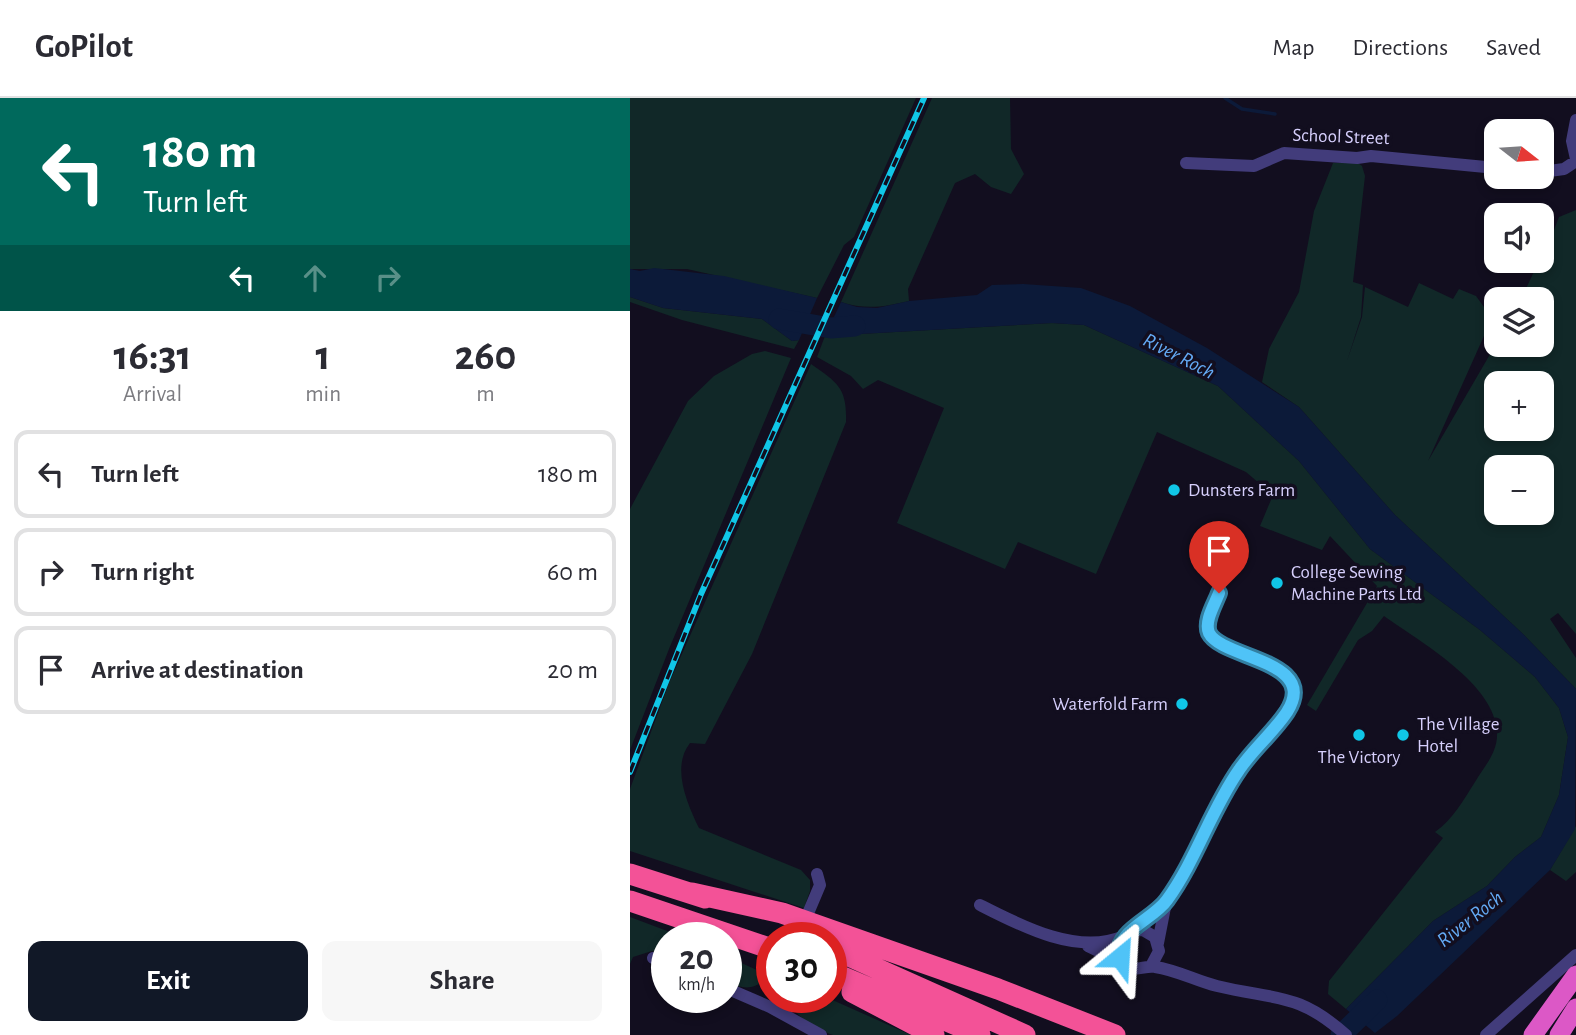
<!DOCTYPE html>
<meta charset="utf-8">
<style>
:root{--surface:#fff;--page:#f7f7f7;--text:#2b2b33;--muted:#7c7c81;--line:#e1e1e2;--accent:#111827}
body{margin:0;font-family:"Alegreya Sans",sans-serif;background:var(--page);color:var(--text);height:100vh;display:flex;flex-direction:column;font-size:26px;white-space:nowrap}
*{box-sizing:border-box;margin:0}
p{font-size:23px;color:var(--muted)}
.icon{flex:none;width:38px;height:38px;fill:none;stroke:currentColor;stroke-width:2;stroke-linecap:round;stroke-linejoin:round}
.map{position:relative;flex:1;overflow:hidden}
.panel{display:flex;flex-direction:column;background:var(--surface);width:630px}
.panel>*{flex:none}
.guide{background:#00695c;color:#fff;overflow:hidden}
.needle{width:46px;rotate:107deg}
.tools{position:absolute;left:854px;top:21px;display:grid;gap:14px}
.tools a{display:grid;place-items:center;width:70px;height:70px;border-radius:14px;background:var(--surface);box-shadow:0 4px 10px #0003;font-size:35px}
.speed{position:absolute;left:21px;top:824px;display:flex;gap:14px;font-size:35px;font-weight:700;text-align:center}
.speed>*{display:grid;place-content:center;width:91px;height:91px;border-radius:50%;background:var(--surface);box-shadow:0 4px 10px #0003;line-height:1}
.speed small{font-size:18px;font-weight:400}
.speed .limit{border:10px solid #d22;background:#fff;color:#111}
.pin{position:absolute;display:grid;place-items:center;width:60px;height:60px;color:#fff;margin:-72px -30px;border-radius:50% 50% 50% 0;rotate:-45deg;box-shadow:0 0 7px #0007}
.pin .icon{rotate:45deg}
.me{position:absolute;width:77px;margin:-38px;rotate:27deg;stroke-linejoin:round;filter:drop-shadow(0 0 5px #0008)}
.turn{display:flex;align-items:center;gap:24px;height:147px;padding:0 28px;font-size:32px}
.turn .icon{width:91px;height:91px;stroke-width:2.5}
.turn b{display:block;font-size:49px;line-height:60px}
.lanes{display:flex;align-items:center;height:66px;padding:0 28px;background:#0003;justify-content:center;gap:35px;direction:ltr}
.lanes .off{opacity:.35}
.eta{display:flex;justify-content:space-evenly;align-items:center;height:119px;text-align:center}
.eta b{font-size:42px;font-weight:700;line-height:49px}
.cta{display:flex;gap:14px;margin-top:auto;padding:14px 28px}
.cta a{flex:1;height:80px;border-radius:14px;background:var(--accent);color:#fff;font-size:28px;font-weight:700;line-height:80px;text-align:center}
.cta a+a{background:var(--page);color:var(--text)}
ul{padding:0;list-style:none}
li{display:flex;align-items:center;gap:21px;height:88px;margin:0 14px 10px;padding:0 14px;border:4px solid var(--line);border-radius:14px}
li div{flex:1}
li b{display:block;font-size:26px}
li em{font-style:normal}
header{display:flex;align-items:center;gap:42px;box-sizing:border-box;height:98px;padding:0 35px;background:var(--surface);border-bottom:2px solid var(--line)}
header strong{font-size:33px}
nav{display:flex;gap:38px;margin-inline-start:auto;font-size:24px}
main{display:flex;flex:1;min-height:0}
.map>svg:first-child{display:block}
.green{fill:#112828;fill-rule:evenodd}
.water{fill:#0c1a39}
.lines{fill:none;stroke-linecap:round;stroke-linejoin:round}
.stream{stroke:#0c1a39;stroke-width:3.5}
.river{stroke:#0c1a39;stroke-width:21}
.minor-tunnel{stroke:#2f2b40;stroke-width:12;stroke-dasharray:12 6;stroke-linecap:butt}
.minor{stroke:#423c7b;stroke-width:12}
.trunk{stroke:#dc58c6;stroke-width:19}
.motorway{stroke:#f35297;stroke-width:21}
.rail-casing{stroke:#10c6e7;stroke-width:6}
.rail{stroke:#120e1f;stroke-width:3.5;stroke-dasharray:10;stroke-linecap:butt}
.route-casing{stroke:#337fa1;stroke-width:18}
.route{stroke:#4fc3f7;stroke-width:12}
.poi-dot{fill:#10c6e7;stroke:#120e1f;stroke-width:2.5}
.labels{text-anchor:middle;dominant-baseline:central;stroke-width:7;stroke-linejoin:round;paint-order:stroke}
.street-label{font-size:19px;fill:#d6cffc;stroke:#120e1f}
.poi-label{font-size:19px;fill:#d6cffc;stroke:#120e1f;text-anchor:start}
.water-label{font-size:21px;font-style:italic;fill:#64aaf5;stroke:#120e1f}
</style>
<header>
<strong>GoPilot</strong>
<nav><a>Map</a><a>Directions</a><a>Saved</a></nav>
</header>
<main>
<section class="panel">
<div class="guide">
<div class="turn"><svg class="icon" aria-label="left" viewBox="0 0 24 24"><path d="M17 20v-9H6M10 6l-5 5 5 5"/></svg><div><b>180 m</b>Turn left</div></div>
<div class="lanes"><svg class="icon" aria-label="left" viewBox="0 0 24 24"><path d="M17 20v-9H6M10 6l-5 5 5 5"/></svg><svg class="icon off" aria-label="ahead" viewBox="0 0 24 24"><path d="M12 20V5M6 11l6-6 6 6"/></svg><svg class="icon off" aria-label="right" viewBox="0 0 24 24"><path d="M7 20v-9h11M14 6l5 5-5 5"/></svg></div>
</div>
<div class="eta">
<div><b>16:31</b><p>Arrival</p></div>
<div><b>1</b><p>min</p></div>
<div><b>260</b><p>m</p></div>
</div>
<ul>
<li><svg class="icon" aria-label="left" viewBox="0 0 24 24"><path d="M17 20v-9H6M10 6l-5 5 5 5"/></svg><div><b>Turn left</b></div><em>180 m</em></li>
<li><svg class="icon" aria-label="right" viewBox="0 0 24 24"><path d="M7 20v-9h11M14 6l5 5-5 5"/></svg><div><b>Turn right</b></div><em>60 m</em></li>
<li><svg class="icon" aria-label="arrive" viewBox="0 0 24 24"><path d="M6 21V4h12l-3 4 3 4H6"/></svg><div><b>Arrive at destination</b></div><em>20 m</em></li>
</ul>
<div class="cta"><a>Exit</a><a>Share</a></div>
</section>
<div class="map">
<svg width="946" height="937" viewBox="0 0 946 937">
<rect width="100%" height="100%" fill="#120e1f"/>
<path class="green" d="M 0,0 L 286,0 L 224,139 L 214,147 L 187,200 L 57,171 L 0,171 Z
M 302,0 L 380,0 L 381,51 L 394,76 L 381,96 L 361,89 L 345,76 L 325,85 L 278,191 L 279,203 C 254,209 235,212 211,204 Z
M 703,65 L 728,65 L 732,68 L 735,78 L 723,184 L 733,187 L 731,219 L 717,263 L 732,219 L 735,189 L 778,209 L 789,185 L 823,201 L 829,191 L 846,198 L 862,220 L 798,363 L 866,246 L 912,247 L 912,201 L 891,201 L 909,163 L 912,163 L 929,119 L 946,112 L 946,536 L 928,515 L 920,521 L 946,560 L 946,591 L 893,536 L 765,417 L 669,309 L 632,284 L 639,251 L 669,194 L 684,113 ZM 866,285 L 912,285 L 912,331 L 866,331 ZM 866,369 L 912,369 L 912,415 L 866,415 Z
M 0,199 L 33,210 L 132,221 L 162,243 L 169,242 L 164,251 L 52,222 L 0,204 Z
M 422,225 L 454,227 L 588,288 L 669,363 L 740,451 L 850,532 L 905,579 L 929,610 L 938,639 L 929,697 L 911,739 L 885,759 L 857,788 L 803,823 L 716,911 L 698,896 L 699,883 L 813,740 L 805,734 C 823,721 833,703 845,684 C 854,669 868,654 867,635 C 866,586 790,544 754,518 L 742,533 L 728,542 L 686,613 L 677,607 L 747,488 L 700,438 L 692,452 L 630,428 L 643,397 L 616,374 L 527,334 L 466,476 L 388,444 L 375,471 L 267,425 L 314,310 L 248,282 L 233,291 L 221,278 L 187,259 L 195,238 Z
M 135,253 L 161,260 L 39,551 L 0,652 L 0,411 L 58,303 L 84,278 L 122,256 Z
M 181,266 C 208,285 217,290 216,324 L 122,556 L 75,646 L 60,645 C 41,669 57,705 69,730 L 171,772 L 180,782 L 180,793 L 174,810 L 0,753 L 0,691 L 39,585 Z
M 946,728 L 946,774 L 936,783 L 920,772 Z
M 0,819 L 56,840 L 37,840 L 37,859 L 22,853 L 3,859 L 0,866 Z
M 96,858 L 140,878 C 124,892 116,892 96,884 Z
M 158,900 L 198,900 L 281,937 C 262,937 219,937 203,937 C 187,932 161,916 158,900 Z"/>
<path class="water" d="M 24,170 L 94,178 L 187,200 L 169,242 L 162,243 L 132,221 L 33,210 L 0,199 L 0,171 L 10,173 Z
M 393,186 L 451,190 L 500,208 L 577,250 L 669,309 L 765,417 L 893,536 L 946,591 L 945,731 L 920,772 L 767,918 L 745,935 L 716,911 L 803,823 L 857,788 L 885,759 L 911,739 L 929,697 L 938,639 L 929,610 L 905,579 L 850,532 L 740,451 L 669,363 L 588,288 L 454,227 L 422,225 L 195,238 L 211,204 L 227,209 L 247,210 L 279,203 L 347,197 L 362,187 Z"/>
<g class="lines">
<path class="stream" d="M 595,0 L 612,11 L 645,16"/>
<path class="river" d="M 149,221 L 201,230 L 225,228
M 711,937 L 747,902"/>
<path class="minor-tunnel" d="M 168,840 L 177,817"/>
<path class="minor" d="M 946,22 L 942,43 L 946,61
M 556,65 L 624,68 L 654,55 L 727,60 L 741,58 L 866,70
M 912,74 L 934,71 L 946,63
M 350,807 C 391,828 448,858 494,838
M 179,813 L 190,787 L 187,776
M 506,831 L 536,804
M 528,845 L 536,804 L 609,672 L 658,613 L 662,601 L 660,586 L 650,572 L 589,545 L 580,536 L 578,524 L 589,495
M 458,848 L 493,865
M 23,860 L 37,863
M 521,868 L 529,853 L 525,839 L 513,832 L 499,833 C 486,844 485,859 499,870 C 509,873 516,867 525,869 C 547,872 566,883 587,888 C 645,902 668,894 716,937
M 96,890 L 140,909 L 191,937
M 856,937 L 946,857"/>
<path class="trunk" d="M 903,937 L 946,877
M 929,937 L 946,910"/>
<path class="motorway" d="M 0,776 L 75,800
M 62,795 L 152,815 L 368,891 L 485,937
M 0,803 L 142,851
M 201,850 L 395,937
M 201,874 L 350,937
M 222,894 L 304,937"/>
<g class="rail-casing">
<path id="rail" d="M 0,674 L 71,496 L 294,0"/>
</g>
<use href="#rail" class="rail"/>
</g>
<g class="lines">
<g class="route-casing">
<path id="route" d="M 490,859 C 484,833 523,822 537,802 C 566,762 581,712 609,672 C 623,651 643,635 657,614 C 690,562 592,561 579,535 C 574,523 585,506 589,495"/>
</g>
<use href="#route" class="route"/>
</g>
<g class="poi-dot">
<circle cx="544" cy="392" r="7"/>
<circle cx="647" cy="485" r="7"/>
<circle cx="552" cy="606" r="7"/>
<circle cx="729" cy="637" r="7"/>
<circle cx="773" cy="637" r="7"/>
</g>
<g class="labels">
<g class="street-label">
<text transform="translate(711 39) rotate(2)">School Street</text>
</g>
<g class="poi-label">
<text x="558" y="392">Dunsters Farm</text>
<text x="661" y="474">College Sewing<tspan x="661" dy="22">Machine Parts Ltd</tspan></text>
<text x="538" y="606" text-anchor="end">Waterfold Farm</text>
<text x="787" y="626">The Village<tspan x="787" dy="22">Hotel</tspan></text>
<text x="729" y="659" text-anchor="middle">The Victory</text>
</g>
<g class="water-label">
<text transform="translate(549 258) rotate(27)">River Roch</text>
<text transform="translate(840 821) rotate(-38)">River Roch</text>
</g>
</g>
</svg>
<div class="tools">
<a><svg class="needle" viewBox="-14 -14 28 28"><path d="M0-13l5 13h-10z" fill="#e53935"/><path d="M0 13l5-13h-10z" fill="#7c7c81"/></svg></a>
<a><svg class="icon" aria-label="sound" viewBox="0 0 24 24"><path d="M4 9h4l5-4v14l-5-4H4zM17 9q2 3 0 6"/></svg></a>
<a><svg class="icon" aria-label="layers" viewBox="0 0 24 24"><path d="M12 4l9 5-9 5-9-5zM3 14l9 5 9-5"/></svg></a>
<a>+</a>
<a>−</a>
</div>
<div class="speed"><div>20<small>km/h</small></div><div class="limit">30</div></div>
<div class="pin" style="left:589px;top:495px;background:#d93025"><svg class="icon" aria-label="arrive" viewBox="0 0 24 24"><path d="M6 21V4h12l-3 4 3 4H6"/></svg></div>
<svg class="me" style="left:490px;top:859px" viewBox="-20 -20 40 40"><path d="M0-17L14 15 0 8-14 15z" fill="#4fc3f7" stroke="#fff" stroke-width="4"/></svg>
</div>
</main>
